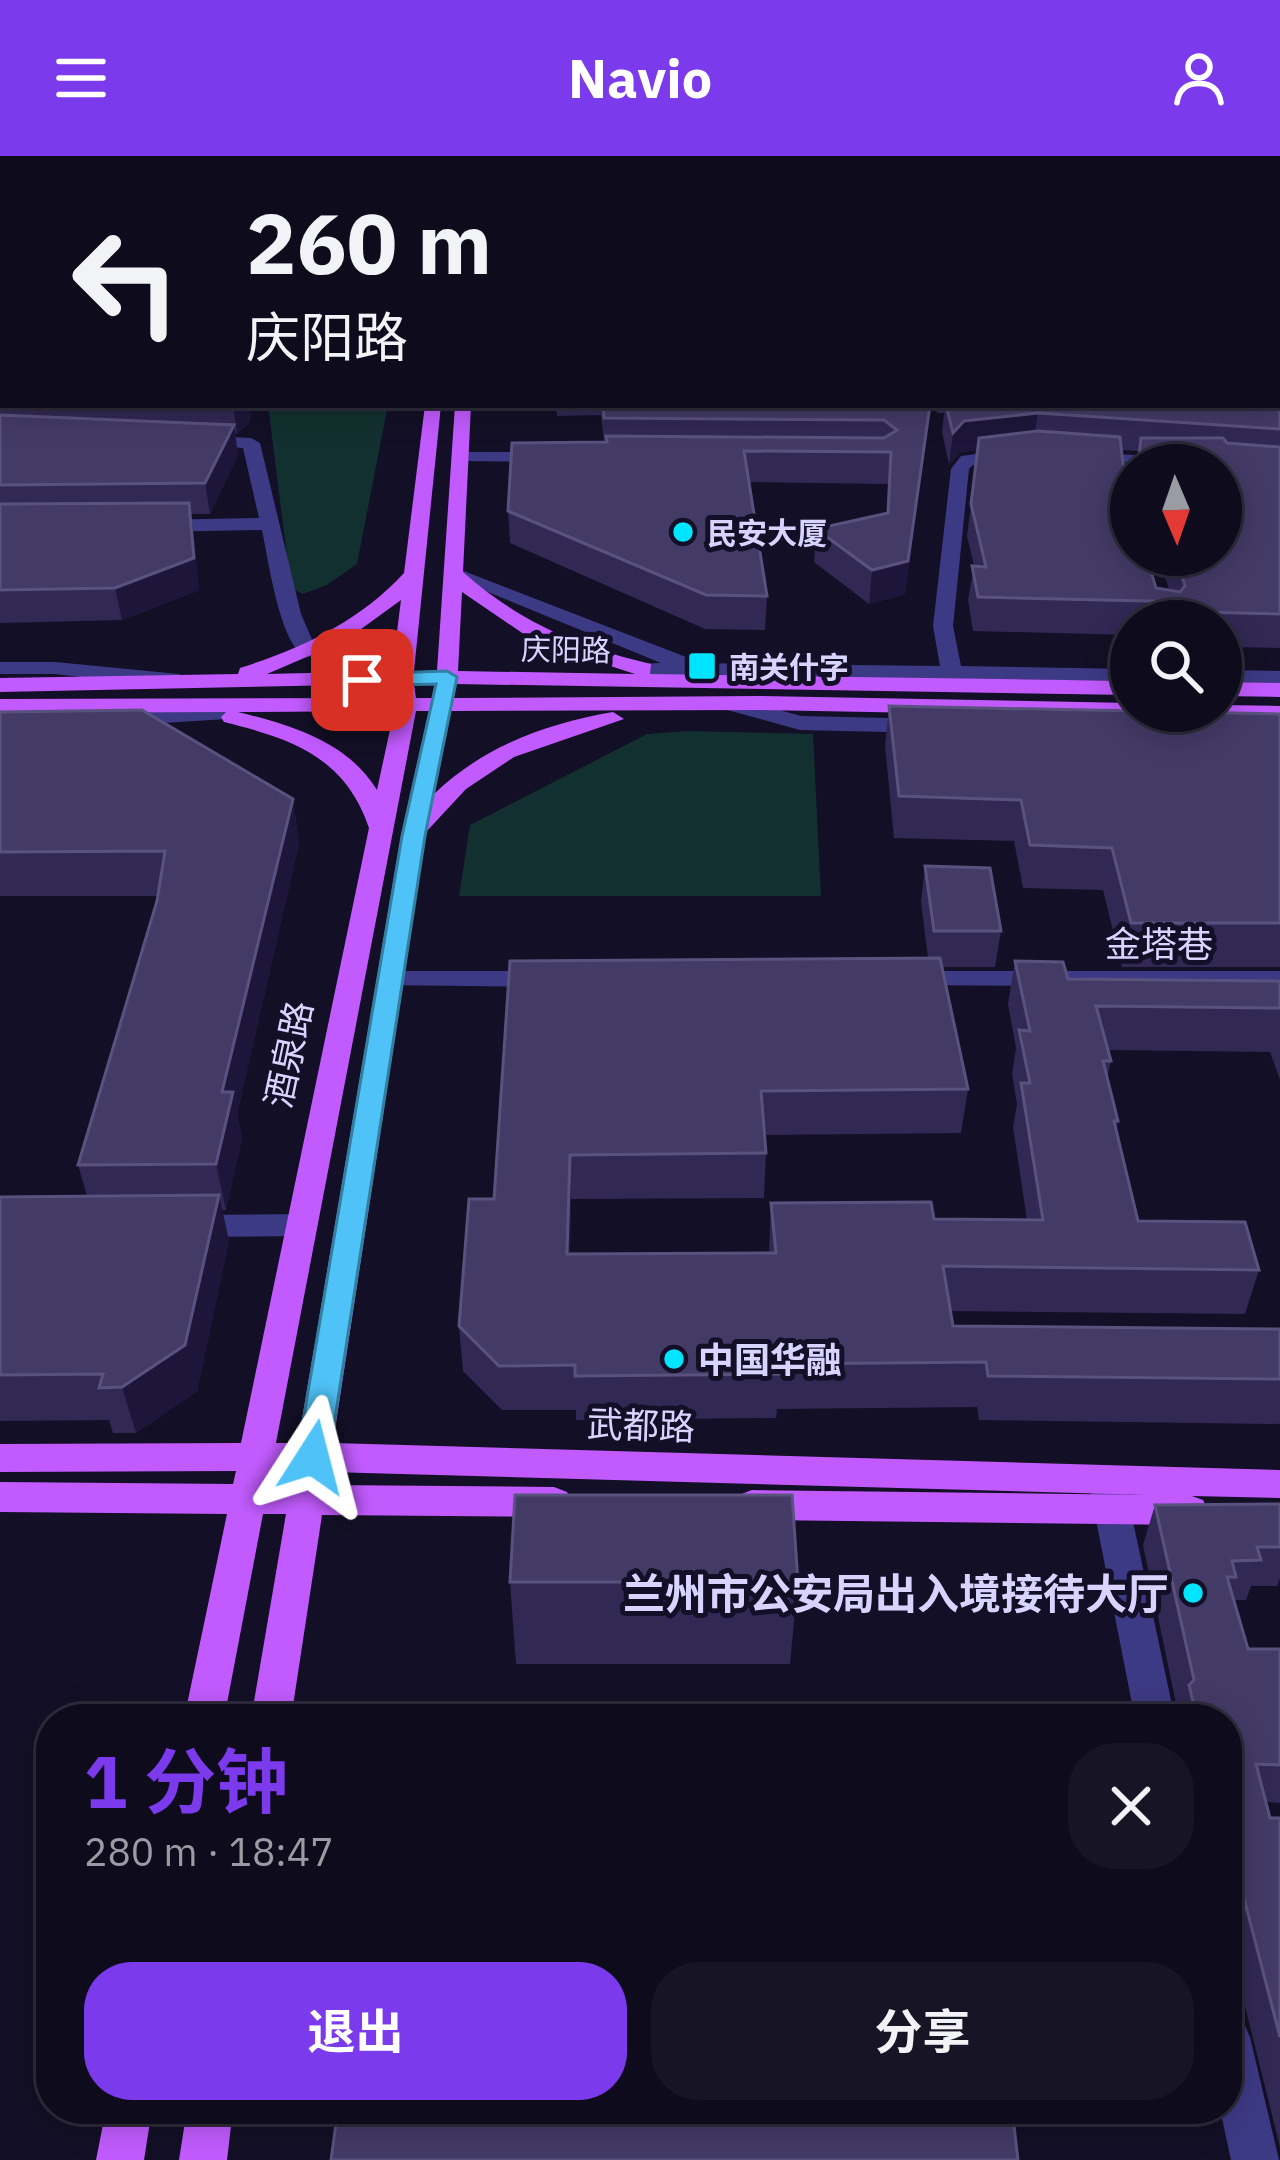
<!DOCTYPE html>
<html lang="zh">
<meta charset="utf-8">
<style>
:root{--surface:#0e0b1c;--page:#171425;--text:#f1f3f6;--muted:#9b9ba3;--line:#2e2b3b;--accent:#7c3aed}
body{margin:0;font-family:"IBM Plex Sans","Noto Sans SC",sans-serif;background:var(--page);color:var(--text);height:100vh;display:flex;flex-direction:column;font-size:45px;white-space:nowrap}
*{box-sizing:border-box;margin:0}
p{font-size:39px;color:var(--muted)}
.icon{flex:none;width:66px;height:66px;fill:none;stroke:currentColor;stroke-width:2;stroke-linecap:round;stroke-linejoin:round}
.map{position:relative;flex:1;overflow:hidden}
.panel{position:absolute;left:36px;top:1548px;width:1206px;height:420px;display:flex;flex-direction:column;background:var(--surface);border-radius:48px;box-shadow:0 6px 30px #0003,0 0 0 3px var(--line)}
.panel>*{flex:none}
.hud{position:absolute;left:0px;top:0px;width:1281px;height:252px;box-shadow:0 6px 30px #0003,0 0 0 3px var(--line);background:#0e0b1c;color:var(--text);overflow:hidden}
.needle{width:78px;rotate:178deg}
.controls{position:absolute;left:1110px;top:288px;display:grid;gap:24px}
.controls a{display:grid;place-items:center;width:132px;height:132px;border-radius:50%;background:var(--surface);box-shadow:0 6px 30px #0003,0 0 0 3px var(--line);font-size:60px}
.pin{position:absolute;display:grid;place-items:center;width:102px;height:102px;color:#fff;margin:-51px;border-radius:24px;box-shadow:0 6px 18px #0006}
.me{position:absolute;width:132px;margin:-66px;rotate:9deg;stroke-linejoin:round;filter:drop-shadow(0 0 9px #0008)}
.turn{display:flex;align-items:center;gap:42px;height:252px;padding:0 48px;font-size:54px}
.turn .icon{width:156px;height:156px;stroke-width:2.5}
.turn b{display:block;font-size:84px;line-height:102px}
.round{display:grid;place-items:center;flex:none;width:126px;height:126px;border-radius:48px;background:var(--page)}
.headline{display:flex;align-items:center;justify-content:space-between;height:204px;padding:0 48px}
h1{font-size:72px;font-weight:700;line-height:90px;color:var(--accent)}
.button{display:flex;gap:24px;margin-top:auto;padding:24px 48px}
.button a{flex:1;height:138px;border-radius:48px;background:var(--accent);color:#fff;font-size:48px;font-weight:700;line-height:138px;text-align:center}
.button a+a{background:var(--page);color:var(--text)}
header{display:flex;justify-content:space-between;align-items:center;height:156px;padding:0 48px;background:var(--accent);color:#fff;font-size:54px;font-weight:700}
.map>svg:first-child{display:block}
.green{fill:#12302f}
.lines{fill:none;stroke-linecap:round;stroke-linejoin:round}
.minor{fill:#3d3a85;fill-rule:evenodd}
.major{fill:#c25bff;fill-rule:evenodd}
.wall{fill:#312854;fill-rule:evenodd}
.shaded-wall{fill:#1d163a}
.building{fill:#433a66;stroke:#5a527e;stroke-width:3}
.route{fill:#4fc3f7;stroke:#337fa1;stroke-width:3}
.poi-dot{fill:#00e5ff;stroke:#130f26;stroke-width:4.5}
.labels{text-anchor:middle;dominant-baseline:central;stroke-width:10;stroke-linejoin:round;paint-order:stroke}
.far-poi-label{font-size:30px;font-weight:bold;fill:#d9d4ff;stroke:#130f26;text-anchor:start}
.far-street-label{font-size:30px;fill:#d9d4ff;stroke:#130f26}
.street-label{font-size:36px;fill:#d9d4ff;stroke:#130f26}
.poi-label{font-size:36px;font-weight:bold;fill:#d9d4ff;stroke:#130f26;text-anchor:start}
.near-poi-label{font-size:42px;font-weight:bold;fill:#d9d4ff;stroke:#130f26;text-anchor:end}
</style>
<header><svg class="icon" aria-label="menu" viewBox="0 0 24 24"><path d="M4 6h16M4 12h16M4 18h16"/></svg>Navio<svg class="icon" aria-label="person" viewBox="0 0 24 24"><circle cx="12" cy="8" r="4"/><path d="M4 21q1-7 8-7t8 7"/></svg></header>
<div class="map">
<svg width="1280" height="2004" viewBox="0 0 1280 2004">
<rect width="100%" height="100%" fill="#130f26"/>
<path class="green" d="M 268,249 L 388,249 L 357,408 L 327,429 L 303,438 L 291,432 Z
M 686,575 L 813,578 L 821,740 L 459,740 L 470,669 L 647,578 Z"/>
<g class="lines">
<path class="minor" d="M 197,279 L 251,282 L 260,287 L 301,458 L 317,495 L 314,500 L 306,501 C 280,490 268,402 262,374 L 156,376 L 146,370 L 156,364 L 259,362 L 243,292 L 191,288 L 191,280 Z
M 1014,293 L 1020,294 L 1020,302 L 973,309 L 969,313 L 953,470 L 961,510 L 1131,513 L 1131,525 L 964,523 L 962,534 L 946,534 L 942,523 L 647,519 L 636,513 L 639,508 L 661,507 L 444,418 L 461,414 L 686,501 L 688,507 L 940,510 L 933,470 L 951,313 L 961,300 Z
M 462,296 L 551,296 L 560,301 L 551,306 L 456,305 L 453,301 Z
M 1085,296 L 1216,304 L 1225,309 L 1221,313 L 1221,309 L 1079,305 L 1079,297 Z
M 0,506 L 55,506 L 179,518 L 190,525 L 179,532 L 55,518 L 0,518 Z
M 1221,514 L 1280,515 L 1280,527 L 1221,526 Z
M 728,540 L 801,560 L 929,563 L 940,570 L 929,577 L 800,574 L 720,552 L 717,547 Z
M 219,551 L 227,553 L 227,563 L 114,570 L 103,563 L 114,556 Z
M 390,815 L 546,815 L 559,823 L 546,831 L 380,829 L 377,823 Z
M 906,815 L 1280,815 L 1280,831 L 896,829 L 893,823 L 896,817 Z
M 302,1058 L 313,1061 L 318,1069 L 313,1077 L 302,1080 L 188,1081 L 177,1078 L 172,1070 L 177,1062 L 188,1059 Z
M 1107,1314 L 1120,1318 L 1125,1328 L 1175,1563 L 1135,1563 L 1089,1328 L 1094,1318 Z
M 1227,1858 L 1243,1865 L 1250,1881 L 1279,2004 L 1231,2004 L 1220,1953 L 1227,1953 Z"/>
<path class="major" d="M 450,0 L 462,0 L 462,3 L 450,3 Z
M 425,249 L 441,249 L 414,515 L 437,515 L 455,249 L 471,249 L 463,416 C 519,466 578,491 651,508 L 650,518 L 1131,525 L 1131,539 L 456,528 L 454,542 L 759,540 L 1131,547 L 1131,555 L 1141,555 L 1131,561 L 759,554 L 451,555 L 434,638 C 484,590 545,568 613,556 L 624,563 L 514,601 L 466,633 L 426,676 L 333,1287 L 1280,1314 L 1280,1342 L 1192,1340 L 1203,1344 L 1208,1354 L 1203,1364 L 1190,1369 L 752,1364 L 739,1359 L 734,1349 L 739,1339 L 752,1334 L 1148,1339 L 329,1316 L 326,1329 L 554,1331 L 567,1336 L 572,1346 L 567,1356 L 554,1361 L 322,1359 L 291,1563 L 251,1563 L 286,1358 L 263,1358 L 224,1563 L 184,1563 L 227,1358 L 0,1356 L 0,1326 L 233,1328 L 236,1315 L 0,1316 L 0,1288 L 241,1287 L 369,672 C 345,601 292,583 224,566 L 221,561 L 226,556 L 0,557 L 0,543 L 394,542 L 392,528 L 0,536 L 0,522 L 238,518 L 240,512 C 302,492 359,466 404,417 ZM 462,436 L 534,485 L 635,518 L 458,515 ZM 401,444 L 392,515 L 267,518 L 346,484 ZM 414,528 L 435,528 L 432,542 L 416,542 ZM 394,555 L 377,634 C 347,585 290,569 238,556 ZM 416,555 L 429,555 L 401,680 L 298,1287 L 276,1287 ZM 271,1315 L 293,1315 L 291,1329 L 268,1329 Z
M 1221,526 L 1280,527 L 1280,541 L 1221,540 Z
M 1221,549 L 1280,550 L 1280,564 L 1186,562 L 1175,555 L 1221,555 Z
M 106,1953 L 152,1953 L 144,2004 L 96,2004 Z
M 187,1953 L 233,1953 L 227,2004 L 179,2004 Z"/>
</g>
<path class="wall" d="M 930,0 L 1280,0 L 1280,492 L 1221,491 L 1221,465 L 1131,465 L 1131,479 L 973,475 L 968,444 L 974,410 L 967,380 L 978,294 L 961,296 L 949,308 L 942,276 L 944,257 L 937,257 L 935,249 L 1278,249 L 1278,3 L 930,3 ZM 1121,294 L 1139,295 L 1136,309 L 1221,309 L 1221,399 L 1159,399 L 1169,434 L 1156,432 L 1131,399 Z
M 3,3 L 3,249 L 251,249 L 250,265 L 237,278 L 235,278 L 238,299 L 210,358 L 190,358 L 199,434 L 122,464 L 0,467 L 0,10 Z
M 556,249 L 930,249 L 905,438 L 869,448 L 814,406 L 816,373 L 887,357 L 888,328 L 749,326 L 767,440 L 765,474 L 705,473 L 510,387 L 508,355 L 604,286 L 601,259 L 557,260 Z
M 889,550 L 1280,558 L 1280,811 L 1122,811 L 1103,734 L 1023,732 L 1014,685 L 894,682 L 885,590 Z
M 0,556 L 293,643 L 299,687 L 237,958 L 242,982 L 226,1054 L 222,1054 L 229,1085 L 197,1235 L 136,1277 L 113,1277 L 109,1264 L 0,1265 L 0,1041 L 87,1040 L 78,1009 L 158,740 L 0,740 Z
M 925,710 L 1001,775 L 995,811 L 942,811 L 968,933 L 961,977 L 765,979 L 766,997 L 764,1042 L 571,1043 L 570,1098 L 769,1097 L 771,1047 L 934,1063 L 1027,1064 L 1013,971 L 1017,948 L 1012,918 L 1016,892 L 1008,848 L 1015,805 L 1068,823 L 1280,825 L 1280,924 L 1270,896 L 1108,894 L 1111,905 L 1107,923 L 1118,965 L 1116,973 L 1138,1065 L 1259,1114 L 1245,1158 L 951,1155 L 953,1170 L 1280,1173 L 1280,1268 L 979,1264 L 977,1251 L 777,1253 L 776,1262 L 576,1264 L 576,1254 L 502,1254 L 463,1215 L 459,1170 L 494,1043 L 510,805 L 928,802 L 921,746 Z
M 1280,1348 L 1280,1422 L 1277,1430 L 1251,1430 L 1246,1444 L 1234,1444 L 1248,1493 L 1280,1493 L 1280,1647 L 1266,1646 L 1270,1662 L 1280,1662 L 1280,1991 L 1227,1778 L 1227,1563 L 1176,1563 L 1178,1557 L 1143,1389 L 1155,1349 Z
M 510,1426 L 798,1426 L 790,1508 L 516,1508 Z"/>
<path class="shaded-wall" d="M 233,249 L 251,249 L 250,265 L 237,278 Z
M 1038,257 L 1033,288 L 961,296 L 949,308 L 953,277 L 964,265 Z
M 234,269 L 238,299 L 210,358 L 205,327 Z
M 927,275 L 905,438 L 869,448 L 872,414 Z
M 189,347 L 194,379 L 199,434 L 122,464 L 115,432 Z
M 293,643 L 299,687 L 237,958 L 242,982 L 226,1054 L 216,1008 L 222,936 Z
M 570,999 L 571,1043 L 569,1143 L 567,1098 Z
M 219,1039 L 229,1085 L 197,1235 L 136,1277 L 122,1231 Z"/>
<path class="building" d="M 0,0 L 423,0 L 422,3 L 3,3 L 3,242 L 0,242 Z
M 526,0 L 552,0 L 552,3 L 525,3 Z
M 636,0 L 779,0 L 779,3 L 636,3 Z
M 930,0 L 1280,0 L 1280,106 L 1278,105 L 1278,3 L 931,3 Z
M 1278,121 L 1280,124 L 1280,273 L 1038,257 L 964,265 L 953,277 L 946,249 L 1278,249 Z
M 603,249 L 930,249 L 908,405 L 872,414 L 816,373 L 888,357 L 891,296 L 744,295 L 767,440 L 706,439 L 508,355 L 512,287 L 607,286 L 606,280 L 884,282 L 897,274 L 884,264 L 604,262 Z
M 0,259 L 234,269 L 205,327 L 0,329 Z
M 1038,275 L 1120,281 L 1123,308 L 1131,313 L 1131,399 L 1146,399 L 1156,432 L 1180,436 L 1185,430 L 1175,399 L 1221,399 L 1221,309 L 1138,309 L 1141,282 L 1223,282 L 1227,287 L 1280,291 L 1280,458 L 1195,456 L 1191,446 L 978,441 L 972,410 L 986,411 L 971,348 L 979,282 Z
M 189,347 L 194,402 L 115,432 L 0,434 L 0,348 Z
M 889,550 L 1280,558 L 1280,767 L 1131,767 L 1112,692 L 1030,689 L 1021,644 L 899,640 Z
M 142,554 L 293,643 L 222,936 L 233,936 L 216,1008 L 78,1009 L 157,745 L 165,695 L 0,696 L 0,556 Z
M 925,710 L 990,712 L 1001,775 L 934,775 Z
M 940,802 L 968,933 L 761,935 L 766,997 L 570,999 L 567,1098 L 776,1097 L 771,1047 L 931,1046 L 934,1063 L 1043,1064 L 1021,927 L 1030,927 L 1019,874 L 1030,875 L 1015,805 L 1063,806 L 1068,823 L 1280,825 L 1280,852 L 1096,850 L 1111,905 L 1103,905 L 1118,965 L 1114,965 L 1138,1065 L 1245,1066 L 1259,1114 L 943,1110 L 953,1170 L 1280,1173 L 1280,1223 L 988,1220 L 986,1206 L 779,1208 L 779,1218 L 575,1220 L 575,1209 L 499,1210 L 459,1170 L 469,1043 L 494,1043 L 510,805 Z
M 219,1039 L 185,1189 L 122,1231 L 99,1232 L 103,1218 L 0,1219 L 0,1041 Z
M 515,1339 L 792,1339 L 798,1426 L 510,1426 Z
M 1280,1348 L 1280,1391 L 1257,1391 L 1261,1404 L 1232,1405 L 1236,1421 L 1227,1421 L 1248,1493 L 1280,1493 L 1280,1609 L 1256,1608 L 1270,1662 L 1280,1662 L 1280,1881 L 1227,1677 L 1227,1563 L 1197,1563 L 1189,1529 L 1194,1524 L 1155,1349 Z
M 338,1953 L 1012,1953 L 1018,2004 L 331,2004 Z"/>
<path class="route" d="M 447,515 L 457,521 L 425,680 L 329,1301 L 324,1310 L 313,1314 L 302,1310 L 297,1301 L 402,680 L 436,528 L 362,530 L 353,524 L 362,518 Z"/>
<g class="poi-dot">
<circle cx="683" cy="376" r="12"/>
<rect x="687" y="495" width="30" height="30" rx="6"/>
<circle cx="674" cy="1203" r="12"/>
<circle cx="1193" cy="1437" r="12"/>
</g>
<g class="labels">
<g class="far-poi-label">
<text x="707" y="376">民安大厦</text>
<text x="729" y="510">南关什字</text>
</g>
<g class="far-street-label">
<text transform="translate(566 493) rotate(1)">庆阳路</text>
</g>
<g class="street-label">
<text x="1159" y="787">金塔巷</text>
<text transform="translate(288 898) rotate(-78)">酒泉路</text>
<text transform="translate(641 1269) rotate(2)">武都路</text>
</g>
<g class="poi-label">
<text x="698" y="1203">中国华融</text>
</g>
<g class="near-poi-label">
<text x="1169" y="1437">兰州市公安局出入境接待大厅</text>
</g>
</g>
</svg>
<div class="controls">
<a><svg class="needle" viewBox="-14 -14 28 28"><path d="M0-13l5 13h-10z" fill="#e53935"/><path d="M0 13l5-13h-10z" fill="#9b9ba3"/></svg></a>
<a><svg class="icon" aria-label="search" viewBox="0 0 24 24"><circle cx="10" cy="10" r="6"/><path d="M15 15l6 6"/></svg></a>
</div>
<div class="pin" style="left:362px;top:524px;background:#d93025"><svg class="icon" aria-label="arrive" viewBox="0 0 24 24"><path d="M6 21V4h12l-3 4 3 4H6"/></svg></div>
<svg class="me" style="left:313px;top:1301px" viewBox="-20 -20 40 40"><path d="M0-17L14 15 0 8-14 15z" fill="#4fc3f7" stroke="#fff" stroke-width="4"/></svg>
<div class="hud">
<div class="turn"><svg class="icon" aria-label="left" viewBox="0 0 24 24"><path d="M17 20v-9H6M10 6l-5 5 5 5"/></svg><div><b>260 m</b>庆阳路</div></div>
</div>
<section class="panel">
<div class="headline"><div><h1>1 分钟</h1><p>280 m · 18:47</p></div><a class="round"><svg class="icon" aria-label="close" viewBox="0 0 24 24"><path d="M6 6l12 12M18 6L6 18"/></svg></a></div>
<div class="button"><a>退出</a><a>分享</a></div>
</section>
</div>
